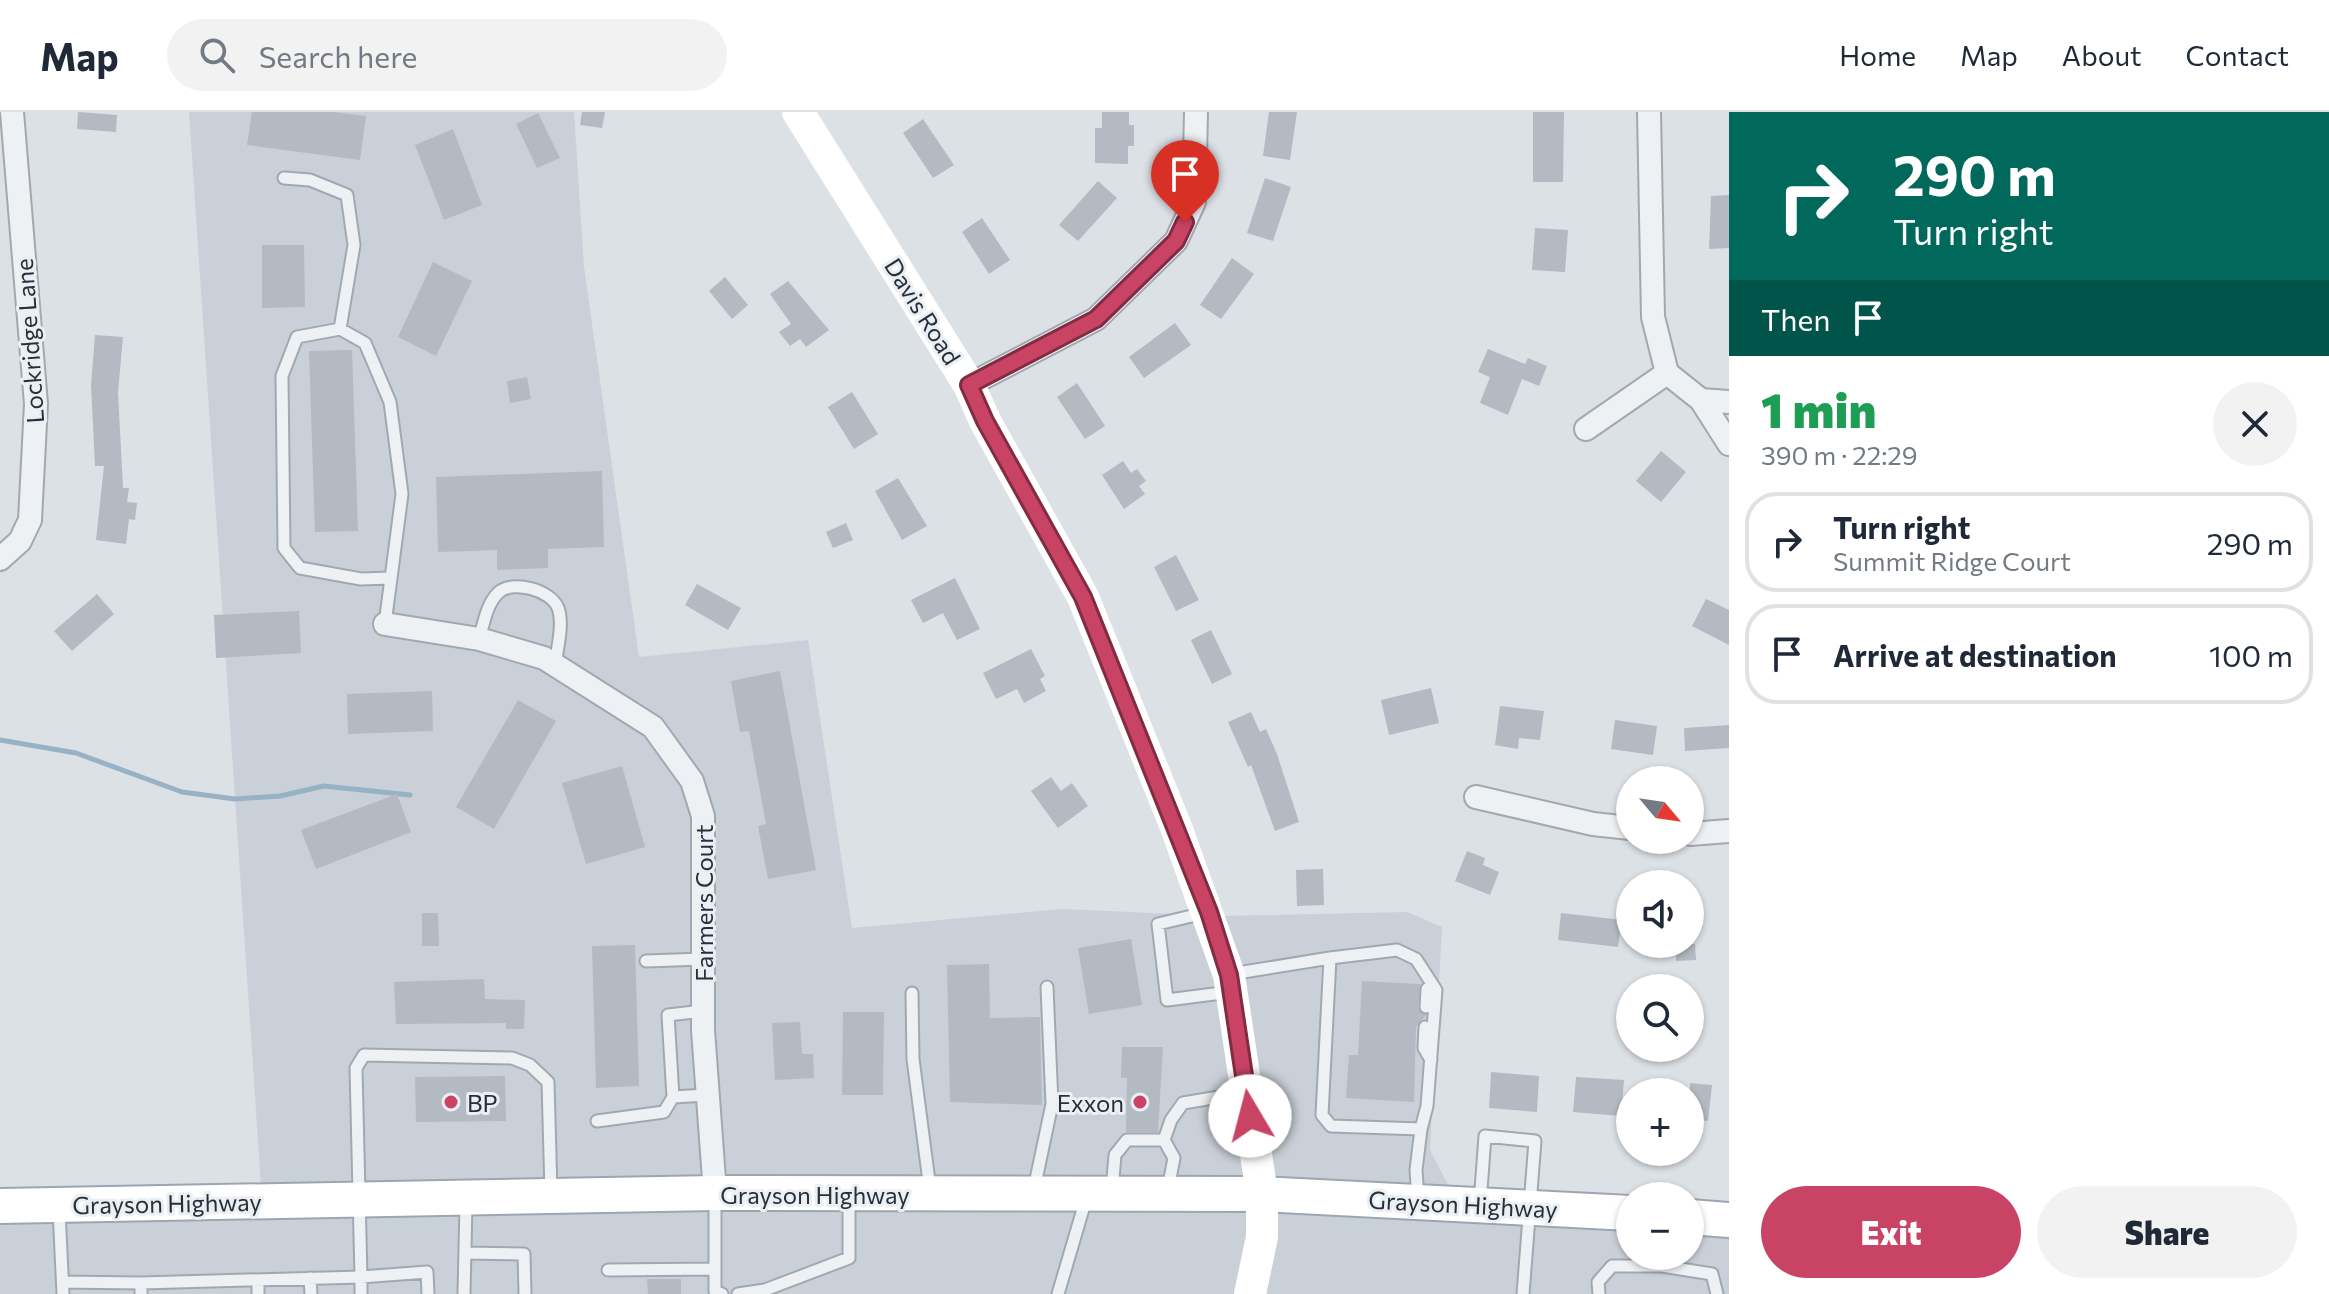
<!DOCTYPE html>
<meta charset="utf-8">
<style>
:root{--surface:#fff;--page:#f2f2f3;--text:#1f2937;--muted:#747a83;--line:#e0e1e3;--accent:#c84364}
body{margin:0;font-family:Commissioner,sans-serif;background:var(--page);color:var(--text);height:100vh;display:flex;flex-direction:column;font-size:30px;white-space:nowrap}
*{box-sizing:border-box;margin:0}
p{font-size:26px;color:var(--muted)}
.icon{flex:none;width:44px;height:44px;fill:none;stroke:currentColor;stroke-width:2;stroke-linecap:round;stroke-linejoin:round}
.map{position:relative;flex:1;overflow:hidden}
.side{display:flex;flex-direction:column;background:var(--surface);width:600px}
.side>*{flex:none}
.banner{background:#00695c;color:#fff;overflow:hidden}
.needle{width:52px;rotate:119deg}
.fabs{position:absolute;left:1616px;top:654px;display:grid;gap:16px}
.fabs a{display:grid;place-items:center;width:88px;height:88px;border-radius:50%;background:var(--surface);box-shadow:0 2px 6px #0004;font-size:40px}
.pin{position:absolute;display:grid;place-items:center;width:68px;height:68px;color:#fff;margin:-82px -34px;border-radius:50% 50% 50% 0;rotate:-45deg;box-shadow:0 0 8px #0007}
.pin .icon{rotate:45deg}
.me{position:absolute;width:88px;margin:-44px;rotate:352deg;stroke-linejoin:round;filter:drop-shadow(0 0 6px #0008)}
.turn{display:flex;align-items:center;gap:28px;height:168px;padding:0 32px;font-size:36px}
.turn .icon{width:104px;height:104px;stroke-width:2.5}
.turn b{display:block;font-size:56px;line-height:68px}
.then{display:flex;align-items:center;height:76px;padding:0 32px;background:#0003;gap:16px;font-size:30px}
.round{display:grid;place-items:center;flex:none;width:84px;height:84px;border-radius:42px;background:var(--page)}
.headline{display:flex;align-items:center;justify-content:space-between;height:136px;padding:0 32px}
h1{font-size:48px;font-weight:800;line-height:60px;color:#1e9e55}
.primary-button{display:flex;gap:16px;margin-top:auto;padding:16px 32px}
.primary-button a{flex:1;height:92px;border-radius:48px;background:var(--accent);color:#fff;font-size:32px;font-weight:800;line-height:92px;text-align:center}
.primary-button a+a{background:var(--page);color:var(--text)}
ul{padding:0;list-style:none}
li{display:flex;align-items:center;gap:24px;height:100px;margin:0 16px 12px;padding:0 16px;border:4px solid var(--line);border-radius:32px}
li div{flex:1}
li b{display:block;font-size:30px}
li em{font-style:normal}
header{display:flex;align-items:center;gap:48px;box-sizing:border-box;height:112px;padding:0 40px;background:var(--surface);border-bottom:2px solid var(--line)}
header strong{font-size:38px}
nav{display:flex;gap:44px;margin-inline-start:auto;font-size:28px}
.search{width:560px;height:72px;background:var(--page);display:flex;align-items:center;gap:20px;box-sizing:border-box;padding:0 28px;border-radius:44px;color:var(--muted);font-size:30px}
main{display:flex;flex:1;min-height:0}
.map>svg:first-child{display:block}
.built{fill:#cad0d7}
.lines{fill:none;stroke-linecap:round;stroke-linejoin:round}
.stream{stroke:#97b2c5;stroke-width:5}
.building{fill:#b3bac2}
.lane-casing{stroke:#a2a8af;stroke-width:15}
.street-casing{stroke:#a2a8af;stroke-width:26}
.primary-casing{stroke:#9ca6b1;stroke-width:38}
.lane{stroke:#eef1f4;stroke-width:11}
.street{stroke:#eef1f4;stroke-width:22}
.secondary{stroke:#fff;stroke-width:32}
.primary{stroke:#fff;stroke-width:34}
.route-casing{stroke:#822c41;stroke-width:20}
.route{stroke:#c84364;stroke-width:14}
.poi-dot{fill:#c84364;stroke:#ebeff3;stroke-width:3}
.labels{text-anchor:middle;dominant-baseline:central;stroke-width:6;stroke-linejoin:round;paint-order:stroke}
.street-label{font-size:24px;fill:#26303b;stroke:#ebeff3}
.poi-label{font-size:24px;fill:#26303b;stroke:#ebeff3;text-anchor:start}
</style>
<header>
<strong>Map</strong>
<div class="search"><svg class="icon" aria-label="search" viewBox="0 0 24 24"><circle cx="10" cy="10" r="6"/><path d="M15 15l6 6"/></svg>Search here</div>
<nav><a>Home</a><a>Map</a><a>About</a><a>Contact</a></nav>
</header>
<main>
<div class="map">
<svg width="1729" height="1182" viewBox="0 0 1729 1182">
<rect width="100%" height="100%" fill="#dce1e6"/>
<path class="built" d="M 189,0 L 574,0 L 584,155 L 639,545 L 808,528 L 852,816 L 1062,797 L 1223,804 L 1407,800 L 1442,815 L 1430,1038 L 1454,1084 L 1630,1111 L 1630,1144 L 1690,1144 L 1690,1121 L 1729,1127 L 1729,1182 L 0,1182 L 0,1092 L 262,1089 Z"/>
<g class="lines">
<path class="stream" d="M 0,628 L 76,641 L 182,680 L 235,687 L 280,684 L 324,674 L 410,683"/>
</g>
<path class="building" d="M 78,0 L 117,3 L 116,20 L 77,17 Z
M 252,0 L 333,0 L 366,4 L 360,48 L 247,33 Z
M 582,0 L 605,0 L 602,16 L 580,13 Z
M 1102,0 L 1129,0 L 1129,13 L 1134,13 L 1134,34 L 1128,34 L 1128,52 L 1095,51 L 1095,16 L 1102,16 Z
M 1269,0 L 1297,0 L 1290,48 L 1263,44 Z
M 1533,0 L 1564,0 L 1563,70 L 1533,70 Z
M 538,1 L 560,46 L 537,56 L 516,12 Z
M 923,7 L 954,53 L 933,66 L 903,21 Z
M 453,17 L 482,93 L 444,108 L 415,33 Z
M 1265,66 L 1291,75 L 1273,129 L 1247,121 Z
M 1098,69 L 1117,86 L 1078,129 L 1059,113 Z
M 1729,83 L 1729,136 L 1709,137 L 1711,84 Z
M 982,106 L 1010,148 L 989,162 L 962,120 Z
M 1535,116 L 1568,118 L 1565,160 L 1532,158 Z
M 262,133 L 304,133 L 305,195 L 262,196 Z
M 1232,146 L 1254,162 L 1221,207 L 1200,193 Z
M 433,150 L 472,169 L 436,244 L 398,225 Z
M 725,165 L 748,193 L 732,207 L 709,179 Z
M 788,169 L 829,218 L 806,235 L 800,227 L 790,234 L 779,220 L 791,212 L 770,182 Z
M 1175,211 L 1191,233 L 1144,266 L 1129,245 Z
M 95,223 L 123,225 L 118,280 L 123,376 L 129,376 L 127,390 L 137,391 L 135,408 L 129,407 L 126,432 L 96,428 L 104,354 L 95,354 L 91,273 Z
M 1488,237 L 1525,252 L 1528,246 L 1547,254 L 1539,274 L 1522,267 L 1508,303 L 1480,291 L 1490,265 L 1478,260 Z
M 352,238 L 358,419 L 315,420 L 309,239 Z
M 527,265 L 531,287 L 510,291 L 507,269 Z
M 1077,271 L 1105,314 L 1085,327 L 1057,285 Z
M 852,280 L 878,322 L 854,337 L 828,295 Z
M 1661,339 L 1686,360 L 1661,390 L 1636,369 Z
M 1123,349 L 1131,361 L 1137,357 L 1146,369 L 1139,374 L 1145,382 L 1124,397 L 1102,363 Z
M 602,359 L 604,435 L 548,437 L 548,456 L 497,458 L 497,438 L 438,440 L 436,365 Z
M 898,366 L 927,414 L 902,428 L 875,379 Z
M 846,411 L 853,428 L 833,436 L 826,420 Z
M 1176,443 L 1199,488 L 1176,499 L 1154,455 Z
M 955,466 L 980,517 L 957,528 L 943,501 L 923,511 L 911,488 Z
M 697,472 L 741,496 L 728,518 L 685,493 Z
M 97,482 L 114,502 L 72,539 L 54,519 Z
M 1706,487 L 1729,498 L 1729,533 L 1692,514 Z
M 299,499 L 301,541 L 216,546 L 214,503 Z
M 1211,518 L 1232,562 L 1212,572 L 1191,528 Z
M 1031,537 L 1045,564 L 1040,567 L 1046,579 L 1024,591 L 1017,577 L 996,587 L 983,561 Z
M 780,559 L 816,758 L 768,767 L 758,714 L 766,712 L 749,619 L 740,620 L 731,569 Z
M 1431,576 L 1439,611 L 1389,623 L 1381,588 Z
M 432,579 L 433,619 L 348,622 L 347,582 Z
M 518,588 L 556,609 L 494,717 L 456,695 Z
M 1500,594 L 1544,599 L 1540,628 L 1519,626 L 1518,637 L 1495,633 Z
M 1251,600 L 1260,620 L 1266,617 L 1277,642 L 1299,710 L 1275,719 L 1251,653 L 1248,655 L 1228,610 Z
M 1615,608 L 1657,614 L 1653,643 L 1611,637 Z
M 1729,613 L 1729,636 L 1685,639 L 1684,616 Z
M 622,654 L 645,735 L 586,752 L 562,671 Z
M 1051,665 L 1061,679 L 1072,671 L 1088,694 L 1058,716 L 1031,679 Z
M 397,682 L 411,720 L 316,757 L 301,718 Z
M 1467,739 L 1485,746 L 1483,753 L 1499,760 L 1490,783 L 1455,769 Z
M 1323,757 L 1324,793 L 1297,794 L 1296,758 Z
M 422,801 L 438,801 L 439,834 L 422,834 Z
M 1561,801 L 1622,808 L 1618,835 L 1558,828 Z
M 1131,827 L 1142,893 L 1089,902 L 1078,836 Z
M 1676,832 L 1695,832 L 1696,848 L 1676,849 Z
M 635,833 L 639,974 L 596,976 L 592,834 Z
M 989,852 L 990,906 L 1040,905 L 1042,993 L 950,990 L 947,853 Z
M 484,867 L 485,887 L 525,888 L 524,917 L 506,917 L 506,911 L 396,912 L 394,870 Z
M 1362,869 L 1420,872 L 1418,895 L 1426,903 L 1416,915 L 1414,990 L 1346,986 L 1349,943 L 1358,943 Z
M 843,900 L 884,900 L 883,983 L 842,983 Z
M 800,910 L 802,942 L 813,942 L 814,966 L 775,968 L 772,911 Z
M 1122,935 L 1163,935 L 1158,1020 L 1126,1020 L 1127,966 L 1121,966 Z
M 1491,960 L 1539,964 L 1537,1000 L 1489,996 Z
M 505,964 L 506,1009 L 416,1010 L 415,965 Z
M 1576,965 L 1624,968 L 1621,1004 L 1573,1000 Z
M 1690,971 L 1712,973 L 1708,1009 L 1690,1007 Z
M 647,1167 L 681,1167 L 681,1182 L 648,1182 Z"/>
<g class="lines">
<g class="lane-casing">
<path id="lane" d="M 284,66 L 310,68 L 347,83 L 354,133 L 340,217
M 385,512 L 402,382 L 390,290 L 365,231 L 340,217 L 297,225 L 282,264 L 284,436 L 300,456 L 361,467 L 391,466
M 479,527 C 484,512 486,493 498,481 C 512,467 551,478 558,496 C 564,512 557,537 555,553
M 1204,801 L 1158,812 L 1167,888 L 1230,880
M 1330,846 L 1397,838 L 1416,847 L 1436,878 L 1427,994 L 1421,1017
M 646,849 L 703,847
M 1231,862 L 1330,846 L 1322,1003 L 1331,1014 L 1421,1017 L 1416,1058 L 1418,1087
M 912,881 L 913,947 L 930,1077
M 1426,895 L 1427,877 L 1432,873
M 1425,915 L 1424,936 L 1431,948
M 673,985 L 706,983
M 597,1009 L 664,1000 L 673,985 L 668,903 L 703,899
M 1164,1028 L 1174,1046 L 1168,1077
M 1034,1077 L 1052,992 L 1047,875
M 1112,1078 L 1115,1043 L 1127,1028 L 1164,1028 L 1171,1008 L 1183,991 L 1243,981
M 715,1084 L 715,1179 L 722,1182
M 1480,1091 L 1485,1024 L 1535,1029 L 1523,1182
M 59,1098 L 63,1182
M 465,1141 L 524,1142 L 525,1182
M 1662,1144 L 1662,1154 L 1712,1162 L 1717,1182
M 608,1158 L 715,1157
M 310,1166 L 311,1182
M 258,1168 L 258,1182
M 63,1170 L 141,1171
M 141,1182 L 141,1171 L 361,1165 L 356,956 L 364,943 L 512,946 L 530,953 L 548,970 L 551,1081
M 361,1182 L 361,1165 L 427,1160 L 428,1182
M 464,1182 L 466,1091
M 738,1182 L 765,1178 L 849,1146 L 849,1086
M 1058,1182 L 1086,1087
M 1599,1182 L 1598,1170 L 1612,1154 L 1662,1154"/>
</g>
<g class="street-casing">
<path id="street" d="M 1649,0 L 1653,205 L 1667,261 L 1701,288 L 1729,290
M 969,273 L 1096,207 L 1176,129 L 1194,90 L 1196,0
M 1701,288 L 1729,332
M 1586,317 L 1667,261
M 0,447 L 20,429 L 30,408 L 36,292 L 12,0
M 385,512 L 479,527 L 544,546 L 653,615 L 692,669 L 703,704 L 703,918 L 715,1081
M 1476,685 L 1593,712 L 1630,716
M 1690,722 L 1729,719"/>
</g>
<g class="primary-casing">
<path id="primary" d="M 0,1094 L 715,1081 L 1262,1082 L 1630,1101
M 1690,1105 L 1729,1108"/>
</g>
<use href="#lane" class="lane"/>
<use href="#street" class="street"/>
<path class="secondary" d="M 798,0 L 969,273 L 985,309 L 1083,485 L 1176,715 L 1229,863 L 1262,1082 L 1262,1125 L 1250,1182"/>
<use href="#primary" class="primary"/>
</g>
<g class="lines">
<g class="route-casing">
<path id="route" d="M 1185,110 L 1176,129 L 1096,207 L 969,273 L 985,309 L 1083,485 L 1209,800 L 1229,863 L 1250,1004"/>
</g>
<use href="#route" class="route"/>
</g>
<g class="poi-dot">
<circle cx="451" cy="990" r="8"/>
<circle cx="1140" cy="990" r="8"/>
</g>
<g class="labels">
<g class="street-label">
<text transform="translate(923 199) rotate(58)">Davis Road</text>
<text transform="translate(29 229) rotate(-94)">Lockridge Lane</text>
<text transform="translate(703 791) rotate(-90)">Farmers Court</text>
<text x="815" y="1082">Grayson Highway</text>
<text transform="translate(167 1091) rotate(-1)">Grayson Highway</text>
<text transform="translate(1463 1092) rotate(3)">Grayson Highway</text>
</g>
<g class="poi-label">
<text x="467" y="990">BP</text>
<text x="1124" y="990" text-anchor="end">Exxon</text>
</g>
</g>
</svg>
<div class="fabs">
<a><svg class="needle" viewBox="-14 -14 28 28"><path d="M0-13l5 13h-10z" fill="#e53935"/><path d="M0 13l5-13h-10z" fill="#747a83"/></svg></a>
<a><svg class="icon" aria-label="sound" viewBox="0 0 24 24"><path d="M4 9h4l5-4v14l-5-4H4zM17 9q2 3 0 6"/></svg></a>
<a><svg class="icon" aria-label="search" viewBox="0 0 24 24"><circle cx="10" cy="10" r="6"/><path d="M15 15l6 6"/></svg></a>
<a>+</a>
<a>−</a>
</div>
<div class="pin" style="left:1185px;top:110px;background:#d93025"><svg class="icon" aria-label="arrive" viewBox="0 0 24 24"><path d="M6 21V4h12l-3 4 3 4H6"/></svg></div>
<svg class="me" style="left:1250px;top:1004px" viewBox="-20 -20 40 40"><circle r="19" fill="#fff"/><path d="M0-13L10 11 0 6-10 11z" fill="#c84364"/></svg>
</div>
<section class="side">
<div class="banner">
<div class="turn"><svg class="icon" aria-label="right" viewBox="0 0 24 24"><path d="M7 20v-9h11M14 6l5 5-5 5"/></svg><div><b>290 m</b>Turn right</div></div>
<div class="then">Then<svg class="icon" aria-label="arrive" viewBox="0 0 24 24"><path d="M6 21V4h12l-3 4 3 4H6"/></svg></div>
</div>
<div class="headline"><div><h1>1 min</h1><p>390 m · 22:29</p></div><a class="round"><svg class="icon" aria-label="close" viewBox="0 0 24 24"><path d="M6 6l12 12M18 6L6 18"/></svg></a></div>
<ul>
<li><svg class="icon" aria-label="right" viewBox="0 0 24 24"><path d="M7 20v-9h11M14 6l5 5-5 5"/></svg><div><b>Turn right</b><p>Summit Ridge Court</p></div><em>290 m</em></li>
<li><svg class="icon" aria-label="arrive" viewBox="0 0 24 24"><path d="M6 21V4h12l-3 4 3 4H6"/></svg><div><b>Arrive at destination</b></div><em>100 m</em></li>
</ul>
<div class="primary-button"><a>Exit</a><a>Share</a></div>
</section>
</main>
